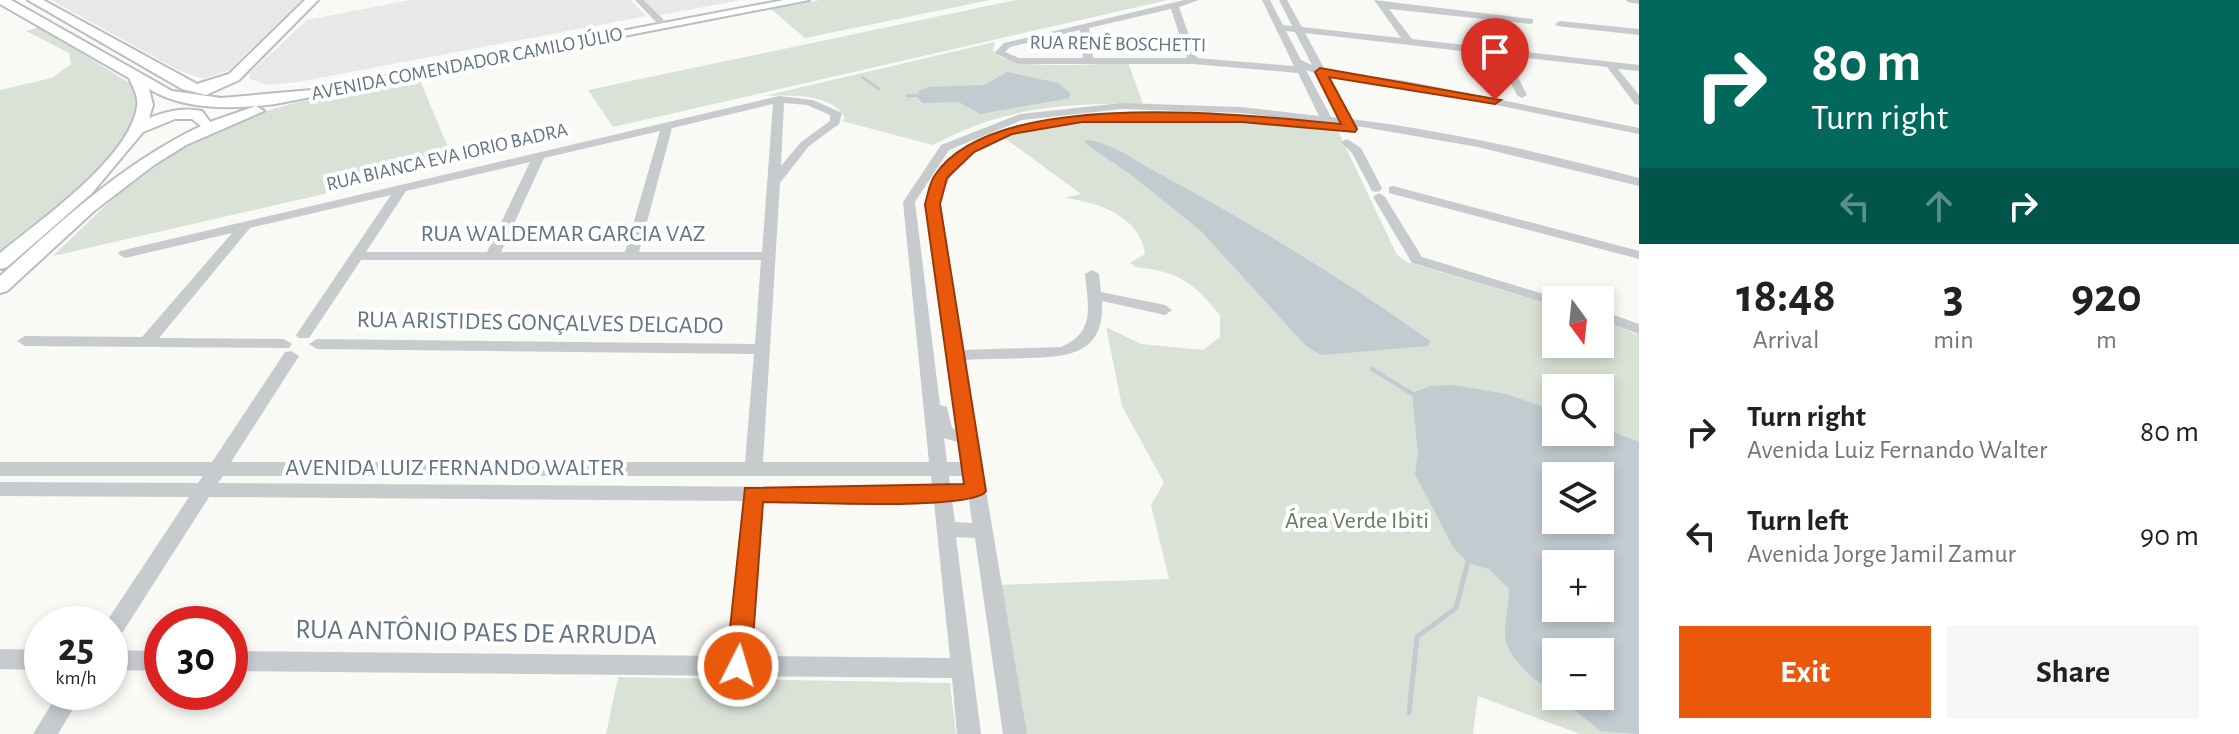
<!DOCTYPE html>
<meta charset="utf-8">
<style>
:root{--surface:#fff;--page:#f6f6f6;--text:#202124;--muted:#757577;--accent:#ea580c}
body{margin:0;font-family:"Alegreya Sans",sans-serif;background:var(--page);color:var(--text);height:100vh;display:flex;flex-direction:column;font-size:30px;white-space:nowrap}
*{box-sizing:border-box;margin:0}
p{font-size:26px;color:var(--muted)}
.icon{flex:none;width:44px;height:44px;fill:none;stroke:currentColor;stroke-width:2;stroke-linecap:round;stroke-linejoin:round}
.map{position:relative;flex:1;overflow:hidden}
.sheet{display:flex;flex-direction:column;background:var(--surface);width:600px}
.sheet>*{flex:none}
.top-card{background:#00695c;color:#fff;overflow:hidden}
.needle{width:52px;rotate:165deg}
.controls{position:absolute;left:1542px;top:286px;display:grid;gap:16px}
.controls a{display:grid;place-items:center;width:72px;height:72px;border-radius:0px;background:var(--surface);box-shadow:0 4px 12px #0003;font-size:40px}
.speed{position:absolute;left:24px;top:606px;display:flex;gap:16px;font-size:40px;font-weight:700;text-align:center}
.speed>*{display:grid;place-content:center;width:104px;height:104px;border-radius:50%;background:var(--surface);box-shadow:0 4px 12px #0003;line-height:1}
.speed small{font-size:20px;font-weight:400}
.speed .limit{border:12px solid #d22;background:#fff;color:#111}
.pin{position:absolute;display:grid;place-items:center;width:68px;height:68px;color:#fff;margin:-82px -34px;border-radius:50% 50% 50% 0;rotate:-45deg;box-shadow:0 0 8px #0007}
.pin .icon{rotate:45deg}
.me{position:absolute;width:88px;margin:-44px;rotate:5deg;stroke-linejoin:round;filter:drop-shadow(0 0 6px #0008)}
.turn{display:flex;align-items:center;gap:28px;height:168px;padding:0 40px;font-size:36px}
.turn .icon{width:104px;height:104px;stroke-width:2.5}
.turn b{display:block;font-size:56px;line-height:68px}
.lanes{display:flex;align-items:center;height:76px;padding:0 40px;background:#0003;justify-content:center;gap:40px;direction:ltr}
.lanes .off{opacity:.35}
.eta{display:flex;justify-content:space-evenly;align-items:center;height:136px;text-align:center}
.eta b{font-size:48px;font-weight:600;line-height:56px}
.cta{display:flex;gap:16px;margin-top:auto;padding:16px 40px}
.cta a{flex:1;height:92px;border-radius:0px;background:var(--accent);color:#fff;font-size:32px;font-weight:600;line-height:92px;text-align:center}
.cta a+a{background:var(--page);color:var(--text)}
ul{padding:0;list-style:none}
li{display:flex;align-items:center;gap:24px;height:104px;padding:0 40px}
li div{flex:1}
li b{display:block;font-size:30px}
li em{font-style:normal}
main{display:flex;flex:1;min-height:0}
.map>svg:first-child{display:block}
.built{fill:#e7e8e7}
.green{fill:#dae1d7;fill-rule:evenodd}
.water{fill:#c1cbd0;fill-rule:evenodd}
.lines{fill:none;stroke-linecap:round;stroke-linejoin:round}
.stream-far2{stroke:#c1cbd0;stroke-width:3}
.stream-far1{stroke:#c1cbd0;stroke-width:4}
.stream{stroke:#c1cbd0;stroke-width:5}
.secondary-casing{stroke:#b9bec3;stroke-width:4}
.street{fill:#c7cbce;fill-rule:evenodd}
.secondary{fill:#fff;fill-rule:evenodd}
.route{fill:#ea580c;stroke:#983908;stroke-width:2}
.labels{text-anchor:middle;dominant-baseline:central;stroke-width:8;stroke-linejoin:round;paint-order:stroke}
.far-street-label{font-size:20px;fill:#637482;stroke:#fff}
.street-label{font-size:24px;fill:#637482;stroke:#fff}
.park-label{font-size:24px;fill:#667a62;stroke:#fff}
.near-street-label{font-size:28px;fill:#637482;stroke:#fff}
</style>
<main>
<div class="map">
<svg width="1639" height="734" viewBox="0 0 1639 734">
<rect width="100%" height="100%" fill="#f9f9f6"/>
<path class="built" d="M 51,0 L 302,0 L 229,70 L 204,79 L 180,71 Z
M 410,0 L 631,0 L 646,16 L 298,82 L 268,85 L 250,79 L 250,73 L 307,20 Z
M 645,0 L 742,0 L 660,15 Z"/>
<path class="green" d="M 820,0 L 990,0 L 805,38 L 771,9 Z
M 1016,0 L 1168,0 L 613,127 L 588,90 Z
M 40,27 L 131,84 C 135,96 140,108 135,120 C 114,164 38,221 0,255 L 0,90 L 52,78 L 71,64 L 69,53 L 26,31 Z
M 995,42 L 993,52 C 1014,72 1098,63 1128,63 L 1143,104 C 1064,103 1004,107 933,145 L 842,121 L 845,118 C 833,93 787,95 764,96 Z
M 419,78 L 455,164 L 53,256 C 88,223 123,186 163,158 C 237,107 333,95 419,78 Z
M 1152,120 L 1277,124 L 1338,131 L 1397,255 L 1407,262 L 1556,306 L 1556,344 L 1600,344 L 1600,320 L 1639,335 L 1639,734 L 1580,734 L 1478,696 L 1473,734 L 1023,734 L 998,585 L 1169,579 L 1151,505 L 1164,483 L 1122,406 L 1106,327 L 1141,344 L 1203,350 L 1220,337 L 1220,315 C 1192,281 1179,272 1135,267 L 1130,263 L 1145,254 C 1140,216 1098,202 1064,198 L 1081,194 L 1002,136 L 1069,121 ZM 1556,388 L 1600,388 L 1600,432 L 1556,432 ZM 1556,476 L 1600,476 L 1600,520 L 1556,520 ZM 1556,564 L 1600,564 L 1600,608 L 1556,608 ZM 1556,652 L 1600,652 L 1600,696 L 1556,696 Z
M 618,677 L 950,683 L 956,734 L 606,734 Z"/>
<path class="water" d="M 1007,72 L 1058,83 L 1070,93 L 1070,98 L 980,114 L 959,102 L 923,103 L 917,97 L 919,91 L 928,87 L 985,85 Z
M 1085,140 C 1110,141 1137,162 1158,173 C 1252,224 1343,278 1430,341 L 1429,346 L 1321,355 L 1306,346 L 1201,231 L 1130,174 L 1087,145 Z
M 1453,385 L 1506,394 L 1556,411 L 1556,432 L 1600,432 L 1600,427 L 1639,442 L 1639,734 L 1601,731 L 1556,696 L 1600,696 L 1600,652 L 1556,652 L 1556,696 C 1538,681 1505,659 1505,633 C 1505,619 1509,604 1509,589 L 1489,569 L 1468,563 L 1453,547 L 1415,474 L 1418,454 L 1412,393 L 1430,386 ZM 1556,476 L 1600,476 L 1600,520 L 1556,520 ZM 1556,564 L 1600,564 L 1600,608 L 1556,608 Z"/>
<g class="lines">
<path class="stream-far2" d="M 862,77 L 879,89
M 907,96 L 921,95"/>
<path class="stream-far1" d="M 1372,369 L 1414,395"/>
<path class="stream" d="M 1409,713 L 1417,637 L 1456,608 L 1469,558"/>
<g class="secondary-casing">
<path id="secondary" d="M 0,0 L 11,0 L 172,91 L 221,98 L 312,90 L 784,0 L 809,0 L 275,104 C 233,109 186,111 149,89 L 153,105 L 149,118 C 167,111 183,107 202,111 L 210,122 L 256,106 L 264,111 L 186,145 L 154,165 L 94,211 L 7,291 L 0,293 L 0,276 C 63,220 123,163 201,126 L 192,119 L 175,119 L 143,132 L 92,193 L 7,267 L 0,269 L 0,253 C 39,221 129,159 137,107 C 139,97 133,87 129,78 L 0,4 Z
M 28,0 L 43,0 L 197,84 L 229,74 L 305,0 L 318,0 L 239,80 L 206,95 L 182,89 Z"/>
</g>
<path class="street" d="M 635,0 L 644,0 L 663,19 L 663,23 L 657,23 Z
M 1184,0 L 1199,0 L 1179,7 L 1197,58 L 1294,66 L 1262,0 L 1270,0 L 1283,25 L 1292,26 L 1279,0 L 1287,0 L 1302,27 L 1401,38 L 1374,0 L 1533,19 L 1533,23 L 1530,24 L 1389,9 L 1412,39 L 1639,65 L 1639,71 L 1618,69 L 1639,95 L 1639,105 L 1635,104 L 1607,67 L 1507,56 L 1527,95 L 1522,98 L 1517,95 L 1496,55 L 1305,33 L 1325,70 L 1407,81 L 1639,128 L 1639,134 L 1407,87 L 1328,76 L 1351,119 C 1448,131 1545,153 1639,178 L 1639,186 L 1478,147 L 1363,127 L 1355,127 L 1354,130 L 1350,131 L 1343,125 L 1334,124 L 1329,128 L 1322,123 L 1241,113 L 1122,109 L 1022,120 L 949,150 L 915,202 L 940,405 L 947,407 L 952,428 L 959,430 L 926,204 C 948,139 1004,125 1066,117 L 1072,120 L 1066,123 C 1009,131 957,144 938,204 L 963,350 L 1061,347 C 1096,332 1088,306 1085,274 L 1092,270 L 1099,274 L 1101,292 L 1165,305 L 1172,310 L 1165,315 L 1102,301 C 1105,354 1069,357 1027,358 C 1006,359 985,359 964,360 L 1027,734 L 1003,734 L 975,538 L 956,537 L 981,734 L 957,734 L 952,678 L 230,671 L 230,651 L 728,656 L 743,501 L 209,497 L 117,641 L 110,643 L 110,624 L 105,624 L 189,497 L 0,496 L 0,482 L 198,483 L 203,476 L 0,476 L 0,462 L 212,462 L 285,352 L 291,351 L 299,356 L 231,462 L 745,462 L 754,354 L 317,349 L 309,344 L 317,339 L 755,344 L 761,260 L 361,260 L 309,338 L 299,338 L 296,335 L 391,195 L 250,228 L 159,338 L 284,339 L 292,344 L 289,348 L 25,346 L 17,341 L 25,336 L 142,337 L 232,233 L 125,258 L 118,254 L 120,251 L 779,96 L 813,100 L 842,113 L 839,124 L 809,146 L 780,183 L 763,462 L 929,462 L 903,202 L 941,145 L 1020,114 L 1122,103 L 1241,107 L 1319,116 L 1298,73 L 1193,64 L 1018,64 L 994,53 L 1004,43 ZM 1171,9 L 1187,58 L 1093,58 L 1089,28 ZM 1080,30 L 1083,58 L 1019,58 L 1005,52 L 1010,47 ZM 1286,31 L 1295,32 L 1312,65 L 1301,60 ZM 1306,70 L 1317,74 L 1339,118 L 1331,117 ZM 784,103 L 807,105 L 830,115 L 830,121 L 801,142 L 781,166 ZM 773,104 L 762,252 L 639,252 L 672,128 ZM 660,131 L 625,252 L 501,252 L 544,158 ZM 530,162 L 487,252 L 366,252 L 406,191 ZM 944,438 L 961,443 L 964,462 L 947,462 ZM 223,476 L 931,476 L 932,488 L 218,483 ZM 949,476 L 966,476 L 967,485 L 950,486 ZM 969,499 L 972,523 L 955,522 L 952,500 ZM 762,501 L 934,502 L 950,658 L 750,656 Z
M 1626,0 L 1639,0 L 1639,4 L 1627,2 Z
M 1560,21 L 1639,29 L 1639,35 L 1557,26 L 1555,24 Z
M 1347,139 L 1361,148 L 1382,188 L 1380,191 L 1376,192 L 1372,191 L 1352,153 L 1341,142 Z
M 1393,186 L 1639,251 L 1639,259 L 1389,193 L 1389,187 Z
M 1379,193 L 1385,197 L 1422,257 L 1563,300 L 1556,300 L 1556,306 L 1412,263 L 1373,197 Z
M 1600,310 L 1639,324 L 1639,334 L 1600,320 Z
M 0,649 L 42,650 L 42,670 L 0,669 Z
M 110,650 L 162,651 L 162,671 L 110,670 Z
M 59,692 L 83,692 L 58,734 L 33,734 Z"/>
<use href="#secondary" class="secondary"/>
</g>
<path class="route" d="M 1320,68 L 1501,100 L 1495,104 L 1329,77 L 1357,129 L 1355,132 L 1242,122 L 1082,122 L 1012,134 L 974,152 L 947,178 L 940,204 L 986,491 C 975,511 794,502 763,502 L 751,666 L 747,674 L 738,677 L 730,674 L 726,666 L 745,488 L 964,484 L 925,204 C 928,195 929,183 935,175 C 995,86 1246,115 1341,124 L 1315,72 Z"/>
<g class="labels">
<g class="far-street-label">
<text transform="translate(1118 44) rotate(1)">RUA RENÊ BOSCHETTI</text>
<text transform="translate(467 64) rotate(-11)">AVENIDA COMENDADOR CAMILO JÚLIO</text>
<text transform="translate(447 157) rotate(-13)">RUA BIANCA EVA IORIO BADRA</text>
</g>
<g class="street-label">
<text x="563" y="234">RUA WALDEMAR GARCIA VAZ</text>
<text transform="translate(540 323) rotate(1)">RUA ARISTIDES GONÇALVES DELGADO</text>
<text x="455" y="468">AVENIDA LUIZ FERNANDO WALTER</text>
</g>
<g class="park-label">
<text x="1357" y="521">Área Verde Ibiti</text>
</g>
<g class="near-street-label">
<text transform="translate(476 633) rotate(1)">RUA ANTÔNIO PAES DE ARRUDA</text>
</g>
</g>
</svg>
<div class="controls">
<a><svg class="needle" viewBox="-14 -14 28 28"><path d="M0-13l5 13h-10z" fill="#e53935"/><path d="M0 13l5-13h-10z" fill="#757577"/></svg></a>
<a><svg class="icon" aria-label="search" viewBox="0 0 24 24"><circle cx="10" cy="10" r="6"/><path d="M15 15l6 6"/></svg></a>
<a><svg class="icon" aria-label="layers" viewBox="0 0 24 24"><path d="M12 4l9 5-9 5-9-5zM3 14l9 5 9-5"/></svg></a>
<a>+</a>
<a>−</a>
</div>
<div class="speed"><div>25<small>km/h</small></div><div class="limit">30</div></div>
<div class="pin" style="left:1495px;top:100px;background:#d93025"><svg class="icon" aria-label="arrive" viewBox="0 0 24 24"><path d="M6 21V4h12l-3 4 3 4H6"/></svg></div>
<svg class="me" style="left:738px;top:666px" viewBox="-20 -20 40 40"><circle r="17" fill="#ea580c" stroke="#fff" stroke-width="3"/><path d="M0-11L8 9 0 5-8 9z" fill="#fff"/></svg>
</div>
<section class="sheet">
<div class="top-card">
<div class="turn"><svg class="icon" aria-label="right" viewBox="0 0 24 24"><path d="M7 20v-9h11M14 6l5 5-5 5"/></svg><div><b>80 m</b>Turn right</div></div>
<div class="lanes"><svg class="icon off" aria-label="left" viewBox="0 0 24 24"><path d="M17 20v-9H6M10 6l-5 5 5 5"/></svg><svg class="icon off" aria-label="ahead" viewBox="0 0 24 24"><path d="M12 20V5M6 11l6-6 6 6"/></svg><svg class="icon" aria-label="right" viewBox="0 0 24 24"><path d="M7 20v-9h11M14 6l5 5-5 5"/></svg></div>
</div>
<div class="eta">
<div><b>18:48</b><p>Arrival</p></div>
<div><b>3</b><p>min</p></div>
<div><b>920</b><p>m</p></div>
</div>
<ul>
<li><svg class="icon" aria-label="right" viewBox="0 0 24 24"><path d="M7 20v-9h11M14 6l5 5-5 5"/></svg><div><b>Turn right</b><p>Avenida Luiz Fernando Walter</p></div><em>80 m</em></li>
<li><svg class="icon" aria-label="left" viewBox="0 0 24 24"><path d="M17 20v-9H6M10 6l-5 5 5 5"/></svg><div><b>Turn left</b><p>Avenida Jorge Jamil Zamur</p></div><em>90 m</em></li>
</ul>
<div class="cta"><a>Exit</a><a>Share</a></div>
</section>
</main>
